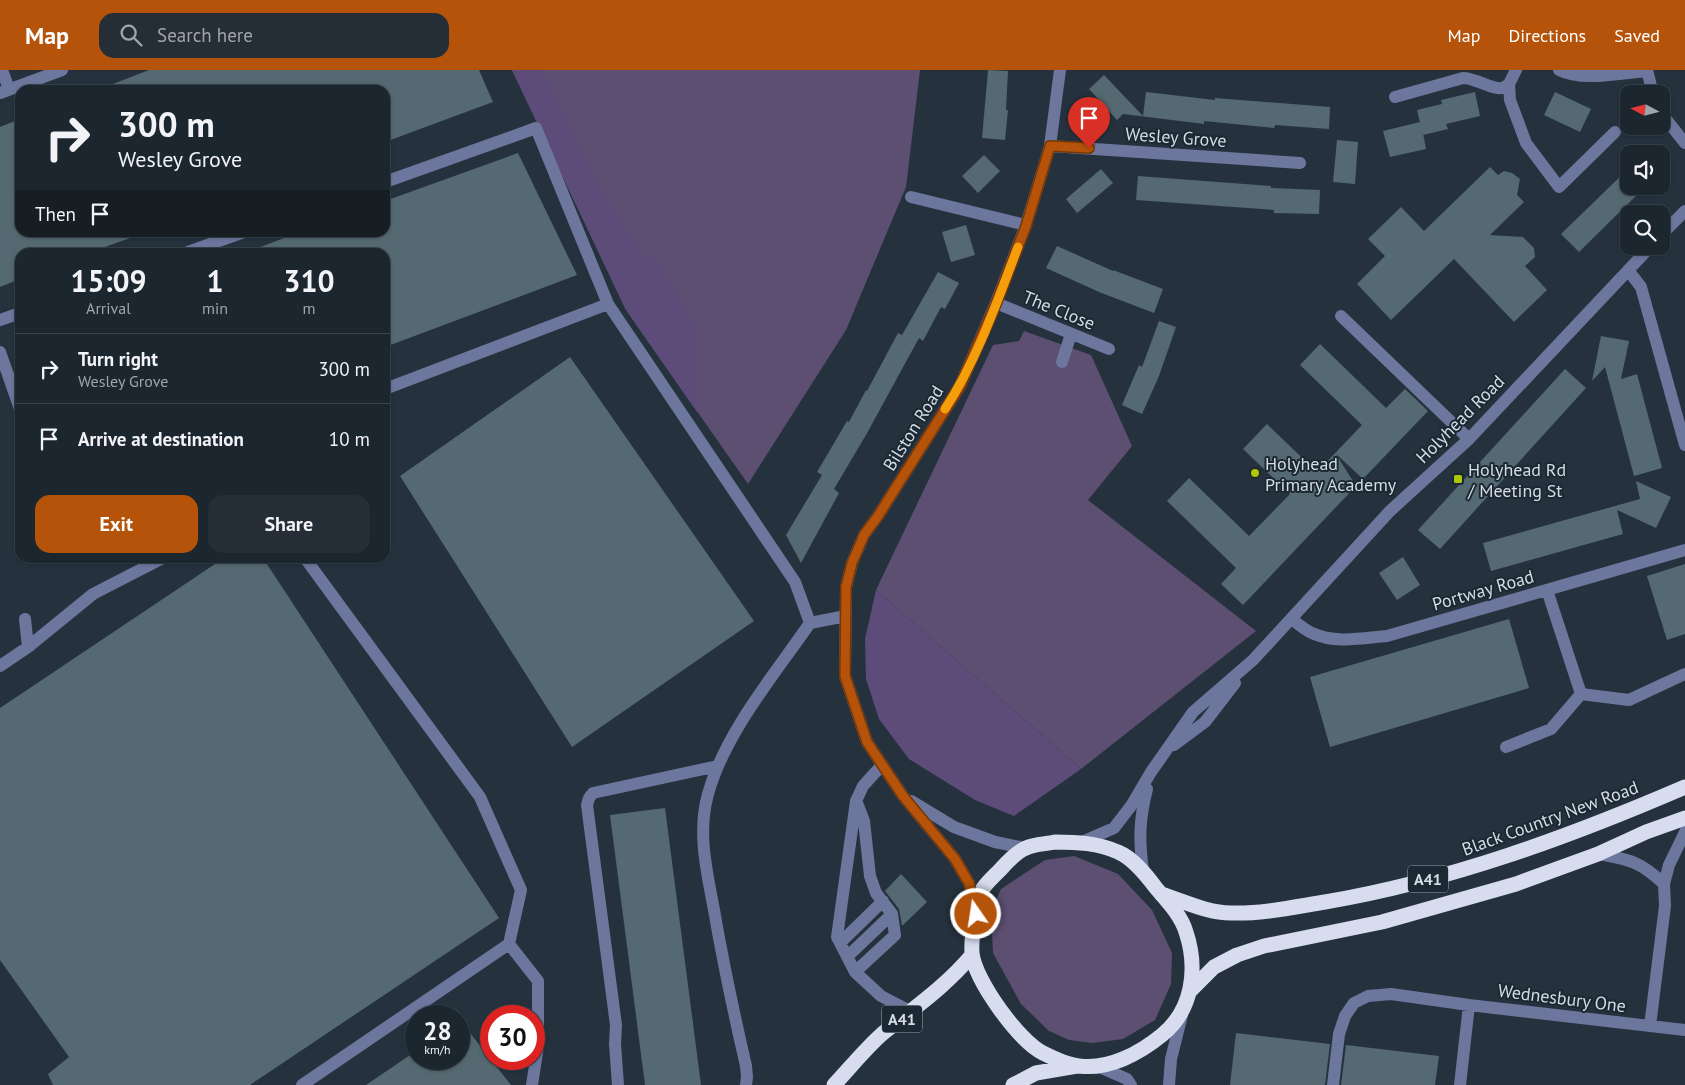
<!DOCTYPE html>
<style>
:root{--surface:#1c262e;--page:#252e36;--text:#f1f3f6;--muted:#a0a5aa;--line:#3a434a;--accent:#b45309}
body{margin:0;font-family:"PT Sans",sans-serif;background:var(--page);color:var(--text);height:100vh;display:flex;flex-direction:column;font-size:19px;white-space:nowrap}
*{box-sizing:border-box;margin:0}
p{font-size:16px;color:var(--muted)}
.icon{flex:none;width:28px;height:28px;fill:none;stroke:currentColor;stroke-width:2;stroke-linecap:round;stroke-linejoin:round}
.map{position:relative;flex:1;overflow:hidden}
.drawer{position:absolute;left:15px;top:178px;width:375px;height:315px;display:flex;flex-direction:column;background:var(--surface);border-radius:15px;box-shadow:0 1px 4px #0004,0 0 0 1px var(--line)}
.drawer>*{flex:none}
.guide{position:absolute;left:15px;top:15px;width:375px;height:152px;border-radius:15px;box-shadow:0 1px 4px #0004,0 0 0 1px var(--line);background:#1c262e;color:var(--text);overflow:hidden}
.needle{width:32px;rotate:277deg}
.fabs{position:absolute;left:1620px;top:15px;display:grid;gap:10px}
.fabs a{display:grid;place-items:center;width:50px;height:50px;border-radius:10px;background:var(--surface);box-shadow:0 1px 4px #0004,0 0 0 1px var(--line);font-size:25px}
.speed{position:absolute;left:405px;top:935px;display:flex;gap:10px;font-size:25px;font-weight:700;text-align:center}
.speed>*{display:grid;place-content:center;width:65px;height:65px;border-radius:50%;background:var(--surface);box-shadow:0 1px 4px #0004,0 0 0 1px var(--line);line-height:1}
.speed small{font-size:12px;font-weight:400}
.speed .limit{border:8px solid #d22;background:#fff;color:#111}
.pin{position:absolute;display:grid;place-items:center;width:42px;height:42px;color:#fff;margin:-51px -21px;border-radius:50% 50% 50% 0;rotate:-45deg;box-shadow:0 0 5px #0007}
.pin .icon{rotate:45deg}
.me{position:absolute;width:55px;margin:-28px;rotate:347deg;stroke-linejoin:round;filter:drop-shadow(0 0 4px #0008)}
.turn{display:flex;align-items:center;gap:18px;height:105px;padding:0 20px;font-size:22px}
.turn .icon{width:65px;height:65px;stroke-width:2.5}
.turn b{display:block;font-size:35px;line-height:42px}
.then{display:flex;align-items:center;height:48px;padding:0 20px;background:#0003;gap:10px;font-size:19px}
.eta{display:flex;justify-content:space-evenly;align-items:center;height:85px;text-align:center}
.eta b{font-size:30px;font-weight:700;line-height:35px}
.cta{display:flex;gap:10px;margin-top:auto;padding:10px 20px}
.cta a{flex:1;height:58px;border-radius:15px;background:var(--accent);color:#fff;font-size:20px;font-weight:700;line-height:58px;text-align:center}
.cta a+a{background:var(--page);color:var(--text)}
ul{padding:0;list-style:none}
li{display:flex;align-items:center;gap:15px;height:70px;padding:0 20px;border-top:1px solid var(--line)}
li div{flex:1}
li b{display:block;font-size:19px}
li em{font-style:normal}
header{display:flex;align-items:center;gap:30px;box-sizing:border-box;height:70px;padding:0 25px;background:var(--accent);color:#fff}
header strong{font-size:24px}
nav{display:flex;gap:28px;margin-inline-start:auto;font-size:18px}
.search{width:350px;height:45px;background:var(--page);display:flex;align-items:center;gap:12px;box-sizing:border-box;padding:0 18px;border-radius:15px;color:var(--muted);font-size:19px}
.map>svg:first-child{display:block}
.green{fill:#5c4f72}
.forest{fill:#5d4c79}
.building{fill:#546971}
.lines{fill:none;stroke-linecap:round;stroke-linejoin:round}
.minor{stroke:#6d769d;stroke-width:12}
.highway{stroke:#d7dcef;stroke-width:15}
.route-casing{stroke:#753606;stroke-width:12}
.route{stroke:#b45309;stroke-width:9}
.slow{stroke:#f59e0b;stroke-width:9}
.poi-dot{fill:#afc506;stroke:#1c2834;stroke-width:2}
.labels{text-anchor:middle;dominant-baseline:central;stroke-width:4;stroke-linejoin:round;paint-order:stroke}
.shield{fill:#1c2834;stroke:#9da6af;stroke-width:1}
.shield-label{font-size:16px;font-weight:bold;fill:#d4dce4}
.street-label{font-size:18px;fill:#d4dce4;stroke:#1c2834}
.poi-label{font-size:18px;fill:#d4dce4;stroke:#1c2834;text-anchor:start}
</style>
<header>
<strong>Map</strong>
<div class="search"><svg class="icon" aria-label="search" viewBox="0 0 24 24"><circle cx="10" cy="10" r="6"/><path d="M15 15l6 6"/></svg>Search here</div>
<nav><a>Map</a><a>Directions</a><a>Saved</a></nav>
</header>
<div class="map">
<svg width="1685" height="1015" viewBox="0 0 1685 1015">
<rect width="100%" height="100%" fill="#25323e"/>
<path class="green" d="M 512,0 L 920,0 L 906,117 L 846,260 L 748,414 L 626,240 Z
M 1024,261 L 1091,285 L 1132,376 L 1088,430 L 1256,561 L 1081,699 L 876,520 L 993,275 L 1019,271 Z
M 1074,786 L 1118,804 L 1152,840 L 1172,883 L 1171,914 L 1155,950 L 1123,969 L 1093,973 L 1069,970 L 1049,961 L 1021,934 L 993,883 L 991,841 L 1001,819 L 1045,790 Z"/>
<path class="forest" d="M 512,0 L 543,0 L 597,112 L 641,184 L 655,187 L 697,260 L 697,342 L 626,240 Z
M 876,520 L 1081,699 L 1014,746 L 975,730 L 909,689 L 879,649 L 866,609 L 865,569 Z"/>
<path class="building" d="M 149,0 L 479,0 L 493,32 L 385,72 L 385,20 L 101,20 L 100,19 Z
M 988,0 L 1008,1 L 1006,40 L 1008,40 L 1005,70 L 982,68 Z
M 1104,5 L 1143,46 L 1146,22 L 1215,30 L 1215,28 L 1330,37 L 1329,59 L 1275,55 L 1274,58 L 1204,51 L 1204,54 L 1123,44 L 1117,50 L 1089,19 Z
M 1475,22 L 1480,46 L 1446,54 L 1448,59 L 1423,65 L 1423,63 L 1426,79 L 1390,87 L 1383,61 L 1420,52 L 1417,40 L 1442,34 L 1441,30 Z
M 1555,22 L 1591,39 L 1580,62 L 1544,45 Z
M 20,49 L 20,162 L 140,162 L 141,164 L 91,182 L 20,182 L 20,209 L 0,217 L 0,57 Z
M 1337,70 L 1358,72 L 1355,114 L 1333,112 Z
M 518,83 L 577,205 L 385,277 L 385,182 L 250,182 L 250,181 L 300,162 L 385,162 L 385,131 Z
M 984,85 L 1000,101 L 978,123 L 962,106 Z
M 1490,97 L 1498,105 L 1504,101 L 1512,103 L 1520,109 L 1517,125 L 1524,132 L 1490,165 L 1523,167 L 1534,178 L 1535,187 L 1525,196 L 1547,220 L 1514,252 L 1454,189 L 1391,250 L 1357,214 L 1385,186 L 1368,169 L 1401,137 L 1424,161 Z
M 1629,98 L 1629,116 L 1646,116 L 1579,182 L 1561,164 Z
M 1101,99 L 1113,113 L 1077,143 L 1066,129 Z
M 1138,106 L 1271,116 L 1271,118 L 1320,120 L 1319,144 L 1274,143 L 1274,140 L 1136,130 Z
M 966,155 L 975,185 L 951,192 L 942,162 Z
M 1057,176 L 1113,201 L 1113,200 L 1163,219 L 1154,243 L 1099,222 L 1046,198 Z
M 938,202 L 959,213 L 945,239 L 941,237 L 923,271 L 919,268 L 866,365 L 834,419 L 839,423 L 801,493 L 786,465 L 822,405 L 817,402 L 847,351 L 849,352 L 866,320 L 867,321 L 898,263 L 902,265 Z
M 1159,251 L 1176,257 L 1159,306 L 1142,344 L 1122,335 L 1139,295 L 1142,297 Z
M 1601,266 L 1629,271 L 1621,309 L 1637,304 L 1662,398 L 1634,406 L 1605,297 L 1592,311 Z
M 1320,274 L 1386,338 L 1405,319 L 1428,341 L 1363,409 L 1336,384 L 1356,416 L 1243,535 L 1221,514 L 1236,498 L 1167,431 L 1189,408 L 1249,466 L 1290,424 L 1243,379 L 1267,354 L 1317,402 L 1362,355 L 1300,295 Z
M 570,287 L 754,551 L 572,677 L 400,406 Z
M 1565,299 L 1586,318 L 1440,479 L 1418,460 Z
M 1636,411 L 1671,427 L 1656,458 L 1617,440 L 1623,464 L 1491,501 L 1483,473 L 1640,429 Z
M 1403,487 L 1420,515 L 1397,530 L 1379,503 Z
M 224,488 L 263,488 L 499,848 L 250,1015 L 53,1015 L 48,1004 L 69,987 L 0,890 L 0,638 Z
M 1685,494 L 1685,564 L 1667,570 L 1647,506 Z
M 1509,549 L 1529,618 L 1330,677 L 1310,607 Z
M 665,738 L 701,1015 L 645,1015 L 610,745 Z
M 901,804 L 927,832 L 902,856 L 899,839 L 885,821 Z
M 459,949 L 511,1015 L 366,1015 L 416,981 L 416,989 L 459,989 Z
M 1236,963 L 1330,974 L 1325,1015 L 1230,1015 Z
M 1346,975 L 1439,986 L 1435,1015 L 1341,1015 Z"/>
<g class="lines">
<path class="minor" d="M 2,0 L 9,19
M 1516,0 L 1509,14 L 1510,30 L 1526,73 L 1559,117 L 1615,62
M 1559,0 C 1582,12 1621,3 1647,1
M 1647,0 L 1653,24
M 0,23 L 62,0
M 1395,27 L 1463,8 C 1475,8 1494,20 1502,18 C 1503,18 1509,14 1509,14
M 1661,42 L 1665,48 L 1685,73
M 1050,76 L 1300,93
M 385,112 L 536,58 L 608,234
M 911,127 L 1026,155
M 1661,165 L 1685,141
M 188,182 L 244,162
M 1628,200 L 1641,217 L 1685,375
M 996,233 L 1109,279
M 1341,246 L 1469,369
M 0,250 L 20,243
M 0,282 L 20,339
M 1062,292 L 1071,264
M 385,319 L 608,234 L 795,512 L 810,553 L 846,546
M 305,488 L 480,727 L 521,820 L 509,874
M 1292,549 C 1298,554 1305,560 1312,563 C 1335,574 1363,568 1387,566 L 1685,480
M 28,577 L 93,524 L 163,488
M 0,596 L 28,577 L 25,549
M 1581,624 L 1629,630 L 1685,604
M 1174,675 L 1205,652 L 1235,613
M 1506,677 L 1551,659 L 1581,624 L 1547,520
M 882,695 L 863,716 L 856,731 L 837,867 L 855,902 L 881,926 L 912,942
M 911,731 L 954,757 L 995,772 L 1025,778
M 1082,772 L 1114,758 L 1131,736 L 1151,702 L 1193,642 L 1253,590 L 1390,441 L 1469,369 L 1651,176
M 1598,784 C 1629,789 1641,792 1664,814
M 1143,801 C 1139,771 1139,750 1147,719
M 975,841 L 969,813 L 955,789 L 903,726 L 867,672 L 845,606 L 846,517 L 852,493 L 864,465 L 878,446 L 960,316 L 996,233 L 1026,155 L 1050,76 L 1060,0
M 840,873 L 883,831
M 847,887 L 892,844
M 855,902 L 895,865 L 892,844 L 876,823 L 870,806 L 864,751 L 857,733
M 1650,956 L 1665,836 L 1664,814 L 1669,795 L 1685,762
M 1097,996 L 1127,1009 L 1131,1015
M 302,1015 L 509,874 L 538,911 L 538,976 L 532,1015
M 618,1015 L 615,974 L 616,955 L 587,735 L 589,728 L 593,723 L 718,696
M 746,1015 L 747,1007 L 746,996 C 734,944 723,892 714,840 C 707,802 697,763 708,724 C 725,663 774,605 810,553
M 1169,1015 L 1171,989 L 1182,945
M 1333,1015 L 1339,964 L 1345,946 L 1354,933 L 1368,926 L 1391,924 L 1469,935 L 1685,960
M 1460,1015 L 1469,935"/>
<path class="highway" d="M 1055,772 C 1077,772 1098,773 1118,782 C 1133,788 1147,806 1156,818 C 1167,831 1181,845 1186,862 C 1198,898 1193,940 1162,965 C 1140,983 1109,1000 1079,996 C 1068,995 1053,988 1043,983 C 1019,971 975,911 972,883 C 971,869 976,832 982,820 C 986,813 994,806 1000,800 C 1007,792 1016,782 1026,778 C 1034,774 1046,774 1055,772 Z
M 1161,824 C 1183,831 1208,843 1231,843 C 1262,844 1294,837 1325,832 C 1449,811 1569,767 1685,717
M 1191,920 L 1214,897 L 1237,885 L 1264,876 L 1382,852 L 1516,814 L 1598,784 L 1646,762 L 1685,748
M 834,1015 C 850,998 865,979 882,964 C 914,938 945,917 972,885
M 1013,1015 L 1036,1003 L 1077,996"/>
</g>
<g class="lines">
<g class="route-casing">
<path id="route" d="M 976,844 L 969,813 L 955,789 L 903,726 L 867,672 L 845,606 L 846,517 L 852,493 L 864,465 L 878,446 L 960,316 L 996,234 L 1014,187 L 1026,156 L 1050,76 L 1089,78"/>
</g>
<use href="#route" class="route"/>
<path class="slow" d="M 945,339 C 977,290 997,232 1018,177"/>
</g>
<g class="poi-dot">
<circle cx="1255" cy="403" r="5"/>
<rect x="1453" y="404" width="10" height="10" rx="2.5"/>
</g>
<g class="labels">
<g class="shield">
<rect x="1408" y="795.5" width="40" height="27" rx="4"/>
<rect x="882" y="935.5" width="40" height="27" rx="4"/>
</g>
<g class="shield-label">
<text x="1428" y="809">A41</text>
<text x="902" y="949">A41</text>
</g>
<g class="street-label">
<text transform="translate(1176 67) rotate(4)">Wesley Grove</text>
<text transform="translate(1059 240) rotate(22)">The Close</text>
<text transform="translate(1460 349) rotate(-45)">Holyhead Road</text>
<text transform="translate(913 358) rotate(-58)">Bilston Road</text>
<text transform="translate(1483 520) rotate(-16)">Portway Road</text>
<text transform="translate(1550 748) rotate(-20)">Black Country New Road</text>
<text transform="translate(1562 928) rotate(7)">Wednesbury One</text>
</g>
<g class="poi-label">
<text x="1265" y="393">Holyhead<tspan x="1265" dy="21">Primary Academy</tspan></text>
<text x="1468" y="399">Holyhead Rd<tspan x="1468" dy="21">/ Meeting St</tspan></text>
</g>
</g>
</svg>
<div class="fabs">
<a><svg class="needle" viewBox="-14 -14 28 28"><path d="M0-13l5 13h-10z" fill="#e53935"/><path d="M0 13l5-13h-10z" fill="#a0a5aa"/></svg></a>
<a><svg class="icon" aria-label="sound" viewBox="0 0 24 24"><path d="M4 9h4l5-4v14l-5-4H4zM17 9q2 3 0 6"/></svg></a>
<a><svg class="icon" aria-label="search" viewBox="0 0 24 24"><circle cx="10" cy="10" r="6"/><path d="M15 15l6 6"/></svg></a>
</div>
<div class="speed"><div>28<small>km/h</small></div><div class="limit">30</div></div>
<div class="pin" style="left:1089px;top:78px;background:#d93025"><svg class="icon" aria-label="arrive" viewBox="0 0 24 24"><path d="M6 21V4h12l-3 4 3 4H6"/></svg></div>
<svg class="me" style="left:976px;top:844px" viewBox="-20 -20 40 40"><circle r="17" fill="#b45309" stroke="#fff" stroke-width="3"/><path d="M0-11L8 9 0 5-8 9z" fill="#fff"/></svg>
<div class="guide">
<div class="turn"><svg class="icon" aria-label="right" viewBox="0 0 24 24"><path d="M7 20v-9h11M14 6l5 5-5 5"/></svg><div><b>300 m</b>Wesley Grove</div></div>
<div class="then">Then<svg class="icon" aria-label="arrive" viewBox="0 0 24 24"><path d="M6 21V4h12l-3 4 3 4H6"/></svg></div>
</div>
<section class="drawer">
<div class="eta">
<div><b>15:09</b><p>Arrival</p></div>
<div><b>1</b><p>min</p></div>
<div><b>310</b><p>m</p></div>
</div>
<ul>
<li><svg class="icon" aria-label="right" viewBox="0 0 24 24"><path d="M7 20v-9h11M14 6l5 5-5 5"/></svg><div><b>Turn right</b><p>Wesley Grove</p></div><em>300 m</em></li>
<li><svg class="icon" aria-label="arrive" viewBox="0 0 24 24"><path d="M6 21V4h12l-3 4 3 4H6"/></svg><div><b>Arrive at destination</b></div><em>10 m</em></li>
</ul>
<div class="cta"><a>Exit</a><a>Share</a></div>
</section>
</div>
